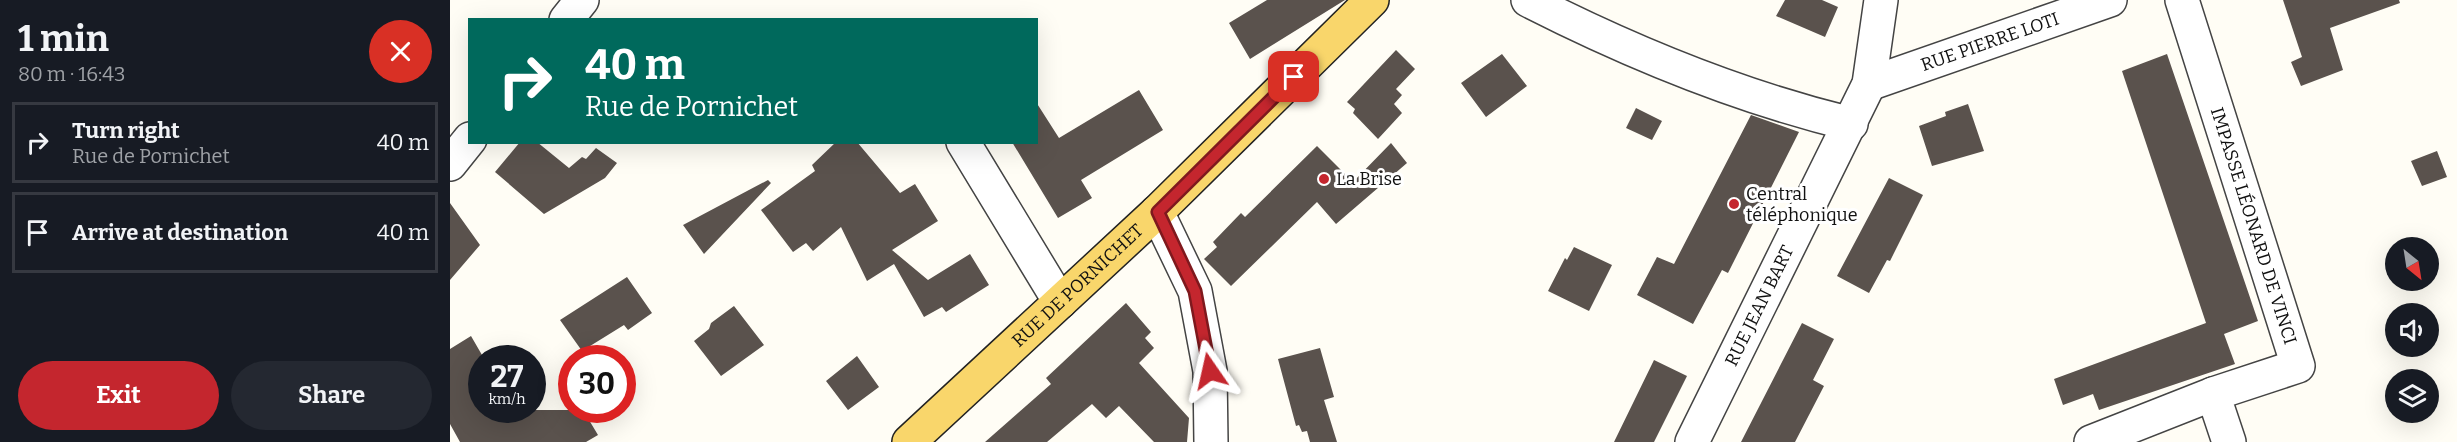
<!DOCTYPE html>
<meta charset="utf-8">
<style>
:root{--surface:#171b24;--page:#242831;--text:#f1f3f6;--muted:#9ea1a6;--line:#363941;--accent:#c4262e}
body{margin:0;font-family:Bitter,serif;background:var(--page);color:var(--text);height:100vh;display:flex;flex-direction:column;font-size:22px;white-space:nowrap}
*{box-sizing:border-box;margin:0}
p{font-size:20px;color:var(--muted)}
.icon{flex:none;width:33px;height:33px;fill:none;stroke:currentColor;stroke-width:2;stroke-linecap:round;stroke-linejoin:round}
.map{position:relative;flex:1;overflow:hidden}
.details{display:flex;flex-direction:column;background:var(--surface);width:450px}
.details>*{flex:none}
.guide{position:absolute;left:18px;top:18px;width:570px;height:126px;border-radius:0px;box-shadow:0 6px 24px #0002;background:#00695c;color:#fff;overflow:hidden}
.needle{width:39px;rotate:150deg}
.tools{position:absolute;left:1935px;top:237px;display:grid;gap:12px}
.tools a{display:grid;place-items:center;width:54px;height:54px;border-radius:50%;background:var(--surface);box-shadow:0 6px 24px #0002;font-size:30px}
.speed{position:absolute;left:18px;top:345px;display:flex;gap:12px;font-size:30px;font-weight:700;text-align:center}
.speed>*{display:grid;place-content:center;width:78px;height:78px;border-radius:50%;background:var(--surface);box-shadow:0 6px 24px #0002;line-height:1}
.speed small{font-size:15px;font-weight:400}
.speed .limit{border:9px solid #d22;background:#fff;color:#111}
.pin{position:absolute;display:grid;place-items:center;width:51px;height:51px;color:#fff;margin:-26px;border-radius:12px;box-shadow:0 3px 9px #0006}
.me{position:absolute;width:66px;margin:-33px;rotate:349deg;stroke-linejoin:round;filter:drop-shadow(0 0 4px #0008)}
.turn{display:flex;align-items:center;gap:21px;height:126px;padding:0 18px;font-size:27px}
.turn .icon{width:78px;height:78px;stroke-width:2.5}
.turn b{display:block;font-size:42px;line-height:51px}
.round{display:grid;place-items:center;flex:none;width:63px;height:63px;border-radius:32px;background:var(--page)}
.headline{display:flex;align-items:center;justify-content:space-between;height:102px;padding:0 18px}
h1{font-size:36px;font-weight:700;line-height:45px}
.cta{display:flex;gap:12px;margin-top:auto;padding:12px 18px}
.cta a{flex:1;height:69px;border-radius:36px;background:var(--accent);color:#fff;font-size:24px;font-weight:700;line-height:69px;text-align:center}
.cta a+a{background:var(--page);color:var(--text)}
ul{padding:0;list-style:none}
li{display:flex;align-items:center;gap:18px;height:81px;margin:0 12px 9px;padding:0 6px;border:3px solid var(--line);border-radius:0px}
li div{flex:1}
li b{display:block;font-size:22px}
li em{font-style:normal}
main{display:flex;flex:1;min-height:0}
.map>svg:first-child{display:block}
.building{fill:#5a524d}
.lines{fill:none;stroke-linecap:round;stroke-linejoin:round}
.minor-casing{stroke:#444;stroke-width:36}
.major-casing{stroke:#222;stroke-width:36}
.minor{stroke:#fff;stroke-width:33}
.major{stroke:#f9d66b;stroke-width:33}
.route-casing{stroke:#7f191e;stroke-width:15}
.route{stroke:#c4262e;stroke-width:10}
.poi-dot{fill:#c4262e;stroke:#fff;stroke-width:2}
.labels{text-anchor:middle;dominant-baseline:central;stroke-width:6;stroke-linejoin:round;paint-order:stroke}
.street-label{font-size:18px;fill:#111;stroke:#fff}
.poi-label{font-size:18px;fill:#111;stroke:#fff;text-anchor:start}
</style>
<main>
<section class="details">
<div class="headline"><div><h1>1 min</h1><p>80 m · 16:43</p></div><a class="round" style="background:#d93025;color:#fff"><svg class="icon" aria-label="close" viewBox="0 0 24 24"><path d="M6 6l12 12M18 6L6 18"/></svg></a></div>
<ul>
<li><svg class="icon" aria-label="right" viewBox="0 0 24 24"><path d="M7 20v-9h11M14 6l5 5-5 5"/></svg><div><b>Turn right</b><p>Rue de Pornichet</p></div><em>40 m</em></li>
<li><svg class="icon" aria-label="arrive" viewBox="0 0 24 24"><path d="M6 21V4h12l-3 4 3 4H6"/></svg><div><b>Arrive at destination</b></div><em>40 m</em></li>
</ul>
<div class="cta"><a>Exit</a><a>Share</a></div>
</section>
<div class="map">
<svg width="2007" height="442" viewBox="0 0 2007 442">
<rect width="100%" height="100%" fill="#fffdf5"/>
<path class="building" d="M 817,0 L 895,0 L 800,59 L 779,23 Z
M 1335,0 L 1372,0 L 1388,7 L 1375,37 L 1326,16 Z
M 1833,0 L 1949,0 L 1950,3 L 1880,28 L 1893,70 L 1851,86 L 1841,62 L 1852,57 Z
M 946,50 L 965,69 L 946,89 L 952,95 L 944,104 L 952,113 L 928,139 L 903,113 L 905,109 L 897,102 Z
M 1052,54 L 1077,86 L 1036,117 L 1011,83 Z
M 1717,54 L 1808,321 L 1774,334 L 1785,364 L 1649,410 L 1643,394 L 1613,405 L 1604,379 L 1756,323 L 1672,71 Z
M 689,90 L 713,130 L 631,180 L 642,198 L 608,218 L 562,142 L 586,142 L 586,102 L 609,138 Z
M 1518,104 L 1534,151 L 1482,166 L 1469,126 L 1496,116 L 1495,112 Z
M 1186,108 L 1212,121 L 1202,140 L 1176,128 Z
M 1301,115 L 1349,132 L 1278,273 L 1272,270 L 1243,324 L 1187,295 L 1207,257 L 1224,264 Z
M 70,142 L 87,142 L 119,168 L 132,157 L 136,159 L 146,148 L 167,163 L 155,178 L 94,214 L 45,172 Z
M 386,142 L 407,142 L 450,193 L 465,184 L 488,221 L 442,250 L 478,280 L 520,254 L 539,285 L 496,312 L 492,307 L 474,317 L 444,264 L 417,281 L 391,227 L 363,251 L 356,243 L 343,252 L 311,210 L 365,171 L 362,165 Z
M 941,143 L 957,163 L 886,224 L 867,202 L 781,286 L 754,259 L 767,247 L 763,242 L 791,213 L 795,217 L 867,146 L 903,182 Z
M 1987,151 L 1997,177 L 1972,186 L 1961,161 Z
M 1439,178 L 1473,195 L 1440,261 L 1437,260 L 1419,293 L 1387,276 Z
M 318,180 L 321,183 L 254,254 L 233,225 Z
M 0,203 L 30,245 L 0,280 Z
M 1124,247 L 1162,265 L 1139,311 L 1098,291 L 1115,258 L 1117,260 Z
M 177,277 L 202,313 L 178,330 L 174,325 L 132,351 L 110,320 Z
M 676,303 L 701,332 L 695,338 L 704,348 L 689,363 L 739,418 L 737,442 L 704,442 L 669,406 L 656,418 L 642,404 L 597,442 L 535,442 L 601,384 L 596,378 Z
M 284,306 L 314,345 L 271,376 L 244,341 L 259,329 L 261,323 Z
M 1352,323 L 1384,339 L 1363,380 L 1374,386 L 1345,442 L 1291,442 Z
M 21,336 L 32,355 L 32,410 L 133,410 L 148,435 L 136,442 L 10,442 L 0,424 L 0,349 Z
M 870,348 L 884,397 L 874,400 L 887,442 L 860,442 L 857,431 L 852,432 L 849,425 L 846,426 L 828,359 Z
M 407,356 L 429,387 L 398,410 L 376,381 Z
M 1204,360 L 1237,376 L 1204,442 L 1164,442 Z"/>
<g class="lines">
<g class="minor-casing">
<g id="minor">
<path d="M 1078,0 C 1180,52 1290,97 1401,124"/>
<path id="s1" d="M 1732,0 L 1848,366 L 1763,394 L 1779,442"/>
<path d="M 116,20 L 132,0"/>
<path id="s2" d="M 1419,84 L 1660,0"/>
<path d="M 513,142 L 610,302"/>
<path d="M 0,164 L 20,139"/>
<path d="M 707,212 L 745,291 L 760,371 L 761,442"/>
<path id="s3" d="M 1242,442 L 1419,84 L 1431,0"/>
<path d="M 1641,442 L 1763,394"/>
</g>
</g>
<g class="major-casing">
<g id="major">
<path id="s4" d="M 459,442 L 707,212 L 922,0"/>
</g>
</g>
<use href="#minor" class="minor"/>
<use href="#major" class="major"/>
</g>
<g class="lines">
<g class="route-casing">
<path id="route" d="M 760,371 L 745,291 L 708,212 L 844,77"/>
</g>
<use href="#route" class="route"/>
</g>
<g class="poi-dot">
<circle cx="874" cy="179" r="6"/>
<circle cx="1284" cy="204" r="6"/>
</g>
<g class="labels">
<g class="street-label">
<text stroke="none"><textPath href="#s2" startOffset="128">RUE PIERRE LOTI</textPath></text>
<text stroke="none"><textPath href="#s1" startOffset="237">IMPASSE LÉONARD DE VINCI</textPath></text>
<text stroke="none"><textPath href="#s4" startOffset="230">RUE DE PORNICHET</textPath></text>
<text stroke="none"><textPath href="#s3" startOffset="152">RUE JEAN BART</textPath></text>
</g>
<g class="poi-label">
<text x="886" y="179">La Brise</text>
<text x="1296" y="194">Central<tspan x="1296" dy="21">téléphonique</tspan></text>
</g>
</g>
</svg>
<div class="tools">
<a><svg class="needle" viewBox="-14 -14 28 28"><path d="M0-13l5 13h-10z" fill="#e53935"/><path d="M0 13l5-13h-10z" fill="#9ea1a6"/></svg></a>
<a><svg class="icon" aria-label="sound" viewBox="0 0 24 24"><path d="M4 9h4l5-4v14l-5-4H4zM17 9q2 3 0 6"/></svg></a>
<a><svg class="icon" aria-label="layers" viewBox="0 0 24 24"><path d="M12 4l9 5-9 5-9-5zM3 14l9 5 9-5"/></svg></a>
</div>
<div class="speed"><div>27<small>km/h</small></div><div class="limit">30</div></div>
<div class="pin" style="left:844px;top:77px;background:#d93025"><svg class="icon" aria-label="arrive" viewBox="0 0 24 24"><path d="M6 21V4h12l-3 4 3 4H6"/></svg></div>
<svg class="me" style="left:760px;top:371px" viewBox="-20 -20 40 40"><path d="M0-17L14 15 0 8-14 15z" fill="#c4262e" stroke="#fff" stroke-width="4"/></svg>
<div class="guide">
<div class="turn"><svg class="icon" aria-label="right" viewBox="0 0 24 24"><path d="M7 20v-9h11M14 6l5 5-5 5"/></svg><div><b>40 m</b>Rue de Pornichet</div></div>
</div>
</div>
</main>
